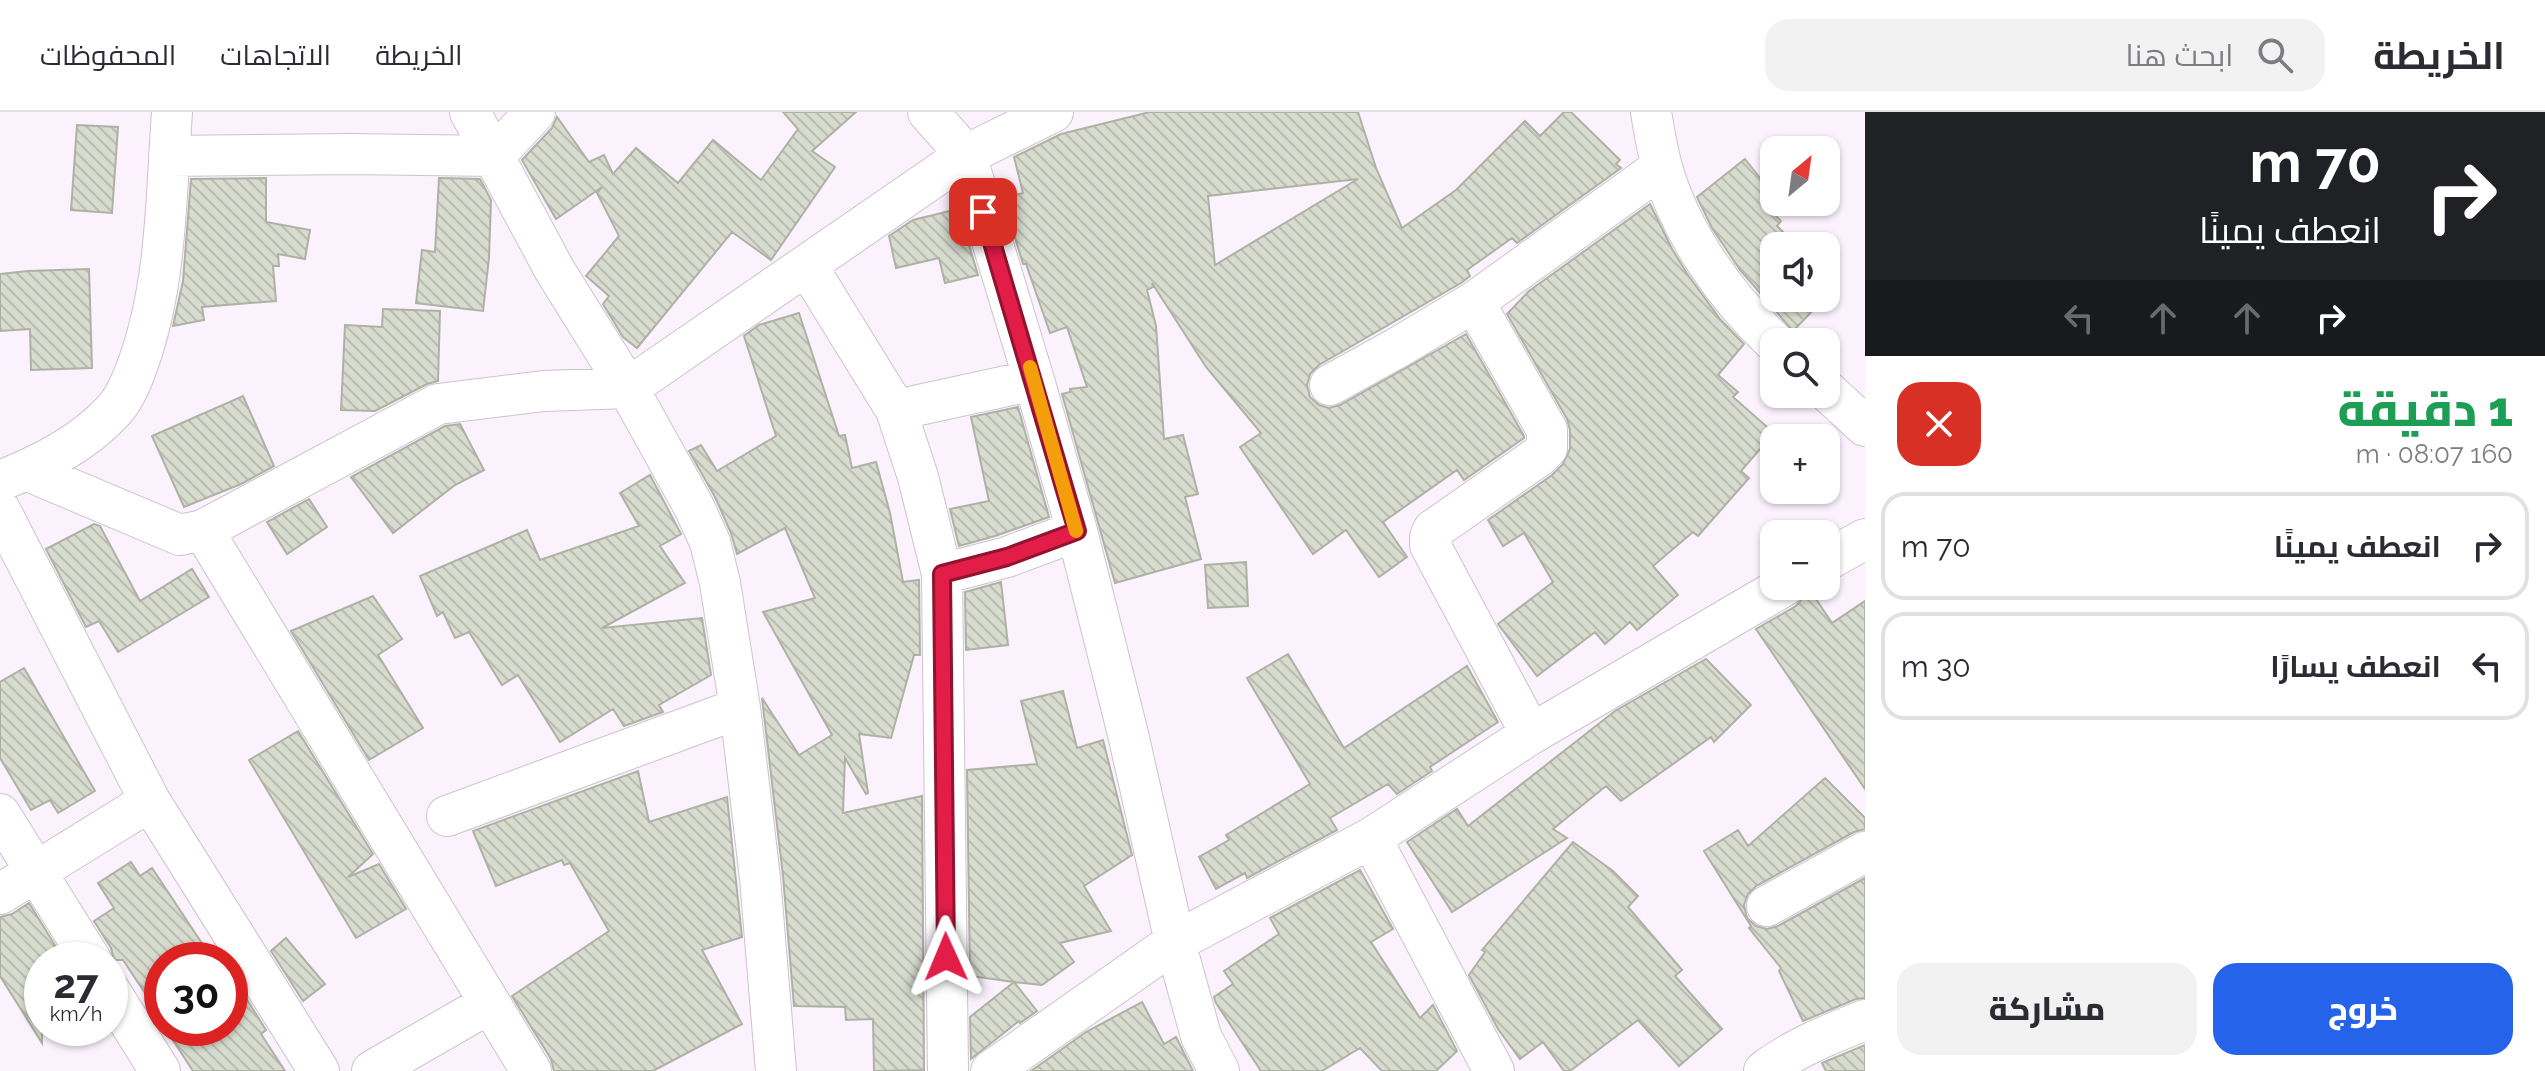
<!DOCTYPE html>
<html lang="ar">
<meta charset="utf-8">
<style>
:root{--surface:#fff;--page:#f2f2f3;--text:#2b2b33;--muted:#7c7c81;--line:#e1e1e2;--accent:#2563eb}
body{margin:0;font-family:Raleway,Cairo,sans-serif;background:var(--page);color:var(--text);direction:rtl;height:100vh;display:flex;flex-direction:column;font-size:30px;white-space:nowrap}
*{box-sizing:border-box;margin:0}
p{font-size:26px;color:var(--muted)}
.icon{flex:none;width:44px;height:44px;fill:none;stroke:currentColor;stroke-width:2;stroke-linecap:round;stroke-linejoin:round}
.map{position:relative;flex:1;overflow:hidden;direction:ltr}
.details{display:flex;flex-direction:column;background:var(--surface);width:680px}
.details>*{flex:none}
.banner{background:#202124;color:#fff;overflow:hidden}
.needle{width:52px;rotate:29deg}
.controls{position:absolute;left:1760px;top:24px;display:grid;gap:16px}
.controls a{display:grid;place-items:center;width:80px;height:80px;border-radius:16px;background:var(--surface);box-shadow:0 2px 6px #0004;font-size:40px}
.speed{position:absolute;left:24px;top:830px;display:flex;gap:16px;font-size:40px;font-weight:700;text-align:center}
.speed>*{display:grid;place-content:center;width:104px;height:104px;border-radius:50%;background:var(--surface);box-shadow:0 2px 6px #0004;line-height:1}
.speed small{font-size:20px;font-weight:400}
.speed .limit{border:12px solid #d22;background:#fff;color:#111}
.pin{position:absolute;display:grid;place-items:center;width:68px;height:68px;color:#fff;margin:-34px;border-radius:16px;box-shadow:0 4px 12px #0006}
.me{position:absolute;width:88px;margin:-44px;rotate:359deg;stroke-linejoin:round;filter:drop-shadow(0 0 6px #0008)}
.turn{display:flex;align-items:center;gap:28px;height:168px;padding:0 32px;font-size:36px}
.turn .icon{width:104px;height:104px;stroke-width:2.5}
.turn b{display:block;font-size:56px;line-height:68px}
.lanes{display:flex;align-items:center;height:76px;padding:0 32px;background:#0003;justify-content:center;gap:40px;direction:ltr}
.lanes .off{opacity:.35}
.round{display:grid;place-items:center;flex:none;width:84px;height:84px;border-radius:24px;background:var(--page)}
.overview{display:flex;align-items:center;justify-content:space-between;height:136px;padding:0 32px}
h1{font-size:48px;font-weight:800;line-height:60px;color:#1e9e55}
.button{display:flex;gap:16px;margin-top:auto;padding:16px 32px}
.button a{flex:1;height:92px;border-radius:24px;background:var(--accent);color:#fff;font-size:32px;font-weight:800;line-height:92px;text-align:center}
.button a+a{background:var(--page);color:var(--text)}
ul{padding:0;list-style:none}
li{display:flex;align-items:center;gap:24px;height:108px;margin:0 16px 12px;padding:0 16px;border:4px solid var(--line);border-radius:24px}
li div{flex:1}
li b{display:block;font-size:30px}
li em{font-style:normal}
header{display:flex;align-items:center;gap:48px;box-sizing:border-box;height:112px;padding:0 40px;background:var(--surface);border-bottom:2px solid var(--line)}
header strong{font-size:38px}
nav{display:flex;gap:44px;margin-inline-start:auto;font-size:28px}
.search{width:560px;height:72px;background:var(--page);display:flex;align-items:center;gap:20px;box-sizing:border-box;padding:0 28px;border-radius:24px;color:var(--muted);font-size:30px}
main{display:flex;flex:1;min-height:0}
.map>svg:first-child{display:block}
.building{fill:url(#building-back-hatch);stroke:#aeb1a4;stroke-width:2;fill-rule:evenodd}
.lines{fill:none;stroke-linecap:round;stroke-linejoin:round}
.minor-casing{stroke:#ccc3ce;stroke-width:42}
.minor{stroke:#fff;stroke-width:40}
.route-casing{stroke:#92132f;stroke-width:20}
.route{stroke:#e11d48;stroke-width:14}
.slow{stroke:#f59e0b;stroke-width:14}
</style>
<header>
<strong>الخريطة</strong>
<div class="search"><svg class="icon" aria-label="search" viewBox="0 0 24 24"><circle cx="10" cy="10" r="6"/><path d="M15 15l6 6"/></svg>ابحث هنا</div>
<nav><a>الخريطة</a><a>الاتجاهات</a><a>المحفوظات</a></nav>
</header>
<main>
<section class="details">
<div class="banner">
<div class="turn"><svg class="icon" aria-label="right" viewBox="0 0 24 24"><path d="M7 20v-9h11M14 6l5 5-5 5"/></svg><div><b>70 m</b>انعطف يمينًا</div></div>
<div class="lanes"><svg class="icon off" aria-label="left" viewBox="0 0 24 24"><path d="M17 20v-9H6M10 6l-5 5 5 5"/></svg><svg class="icon off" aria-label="ahead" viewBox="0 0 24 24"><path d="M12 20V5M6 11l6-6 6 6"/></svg><svg class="icon off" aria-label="ahead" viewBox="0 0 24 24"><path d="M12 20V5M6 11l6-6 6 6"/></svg><svg class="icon" aria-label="right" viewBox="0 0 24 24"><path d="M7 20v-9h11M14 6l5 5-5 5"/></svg></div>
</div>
<div class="overview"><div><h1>1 دقيقة</h1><p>160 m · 08:07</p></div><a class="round" style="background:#d93025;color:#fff"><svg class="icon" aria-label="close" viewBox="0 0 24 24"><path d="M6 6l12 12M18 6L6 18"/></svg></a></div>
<ul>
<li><svg class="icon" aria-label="right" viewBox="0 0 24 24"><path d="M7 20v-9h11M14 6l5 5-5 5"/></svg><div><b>انعطف يمينًا</b></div><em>70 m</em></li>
<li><svg class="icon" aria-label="left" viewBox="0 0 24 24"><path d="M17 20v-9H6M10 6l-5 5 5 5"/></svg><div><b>انعطف يسارًا</b></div><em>30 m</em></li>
</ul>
<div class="button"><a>خروج</a><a>مشاركة</a></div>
</section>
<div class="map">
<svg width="1865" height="959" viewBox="0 0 1865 959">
<defs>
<pattern id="building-back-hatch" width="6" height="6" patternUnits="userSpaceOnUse" patternTransform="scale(2)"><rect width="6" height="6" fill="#d8dccf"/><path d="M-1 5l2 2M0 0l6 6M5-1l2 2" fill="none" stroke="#b9bcb1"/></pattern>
</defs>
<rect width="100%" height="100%" fill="#fbf2fd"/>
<path class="building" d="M 783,0 L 856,0 L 812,39 L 835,55 L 771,148 L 732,120 L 637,236 L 623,225 L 603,192 L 609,184 L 586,164 L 619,124 L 597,81 L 602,75 L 556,107 L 522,48 L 552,16 L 557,5 L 589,50 L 604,43 L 613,62 L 636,36 L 678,71 L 713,28 L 761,68 L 798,17 Z
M 1150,0 L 1358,0 L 1376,56 L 1402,116 L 1456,78 L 1525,9 L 1540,24 L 1564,0 L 1571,0 L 1620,48 L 1616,52 L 1621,56 L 1517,131 L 1512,126 L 1467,158 L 1470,164 L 1461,171 L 1319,253 L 1310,262 L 1307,273 L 1310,285 L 1319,293 L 1329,296 L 1340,293 L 1466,222 L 1524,324 L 1524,326 L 1464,368 L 1457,358 L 1383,410 L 1407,445 L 1379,465 L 1346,418 L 1313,442 L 1240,335 L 1261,321 L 1206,255 L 1152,171 L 1153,175 L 1147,178 L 1156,214 L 1164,327 L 1183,323 L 1198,382 L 1185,385 L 1201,447 L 1115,471 L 1062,282 L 1070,280 L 1070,277 L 1087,275 L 1067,215 L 1050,221 L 1026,152 L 1023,152 L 1003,86 L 1023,81 L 1014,45 L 1061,22 ZM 1358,67 L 1215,153 L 1208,84 Z
M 77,13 L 118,15 L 112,101 L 71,98 Z
M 1745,47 L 1772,81 L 1761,89 L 1781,109 L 1777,114 L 1797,134 L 1774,134 L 1774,186 L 1825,186 L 1793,219 L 1740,158 L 1712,116 L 1697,85 Z
M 266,66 L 266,110 L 310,118 L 305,147 L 278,142 L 279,154 L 273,154 L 276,189 L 202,195 L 204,208 L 173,214 L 183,169 L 191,67 Z
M 439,66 L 480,67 L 491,88 L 489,146 L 483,199 L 416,191 L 422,138 L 435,140 Z
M 1650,92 L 1672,137 L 1688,163 L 1720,207 L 1744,232 L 1718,263 L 1738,280 L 1733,285 L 1774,321 L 1741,359 L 1749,366 L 1698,424 L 1693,420 L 1653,454 L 1678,483 L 1637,518 L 1630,510 L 1605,532 L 1595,520 L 1537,564 L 1498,512 L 1553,470 L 1524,421 L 1503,434 L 1488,408 L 1552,363 L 1563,352 L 1570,337 L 1570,318 L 1567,307 L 1507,202 L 1529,179 Z
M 958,97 L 978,163 L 945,171 L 939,146 L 896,156 L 889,124 L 913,108 Z
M 89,157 L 92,256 L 31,258 L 30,217 L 0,219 L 0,162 L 28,159 Z
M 1826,161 L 1838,173 L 1826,185 Z
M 383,197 L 440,199 L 438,269 L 427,272 L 375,299 L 341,298 L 345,213 L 382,215 Z
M 799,201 L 839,324 L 845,323 L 852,356 L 876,350 L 890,401 L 903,470 L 919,468 L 920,543 L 914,543 L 891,626 L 859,622 L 868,681 L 866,682 L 845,646 L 843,701 L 922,684 L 924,958 L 874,959 L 873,907 L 846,908 L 845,895 L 794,894 L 783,764 L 762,586 L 799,643 L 832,623 L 763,500 L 815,486 L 785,416 L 737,442 L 731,421 L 715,385 L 689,339 L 701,333 L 717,359 L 776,324 L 744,224 L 759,213 Z
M 243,284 L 274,354 L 241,372 L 184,395 L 152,324 Z
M 1018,295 L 1049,405 L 995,424 L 959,434 L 950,397 L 989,389 L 971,305 Z
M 460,312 L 484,358 L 455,373 L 393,421 L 351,365 L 445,314 Z
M 650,363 L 681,422 L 660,434 L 685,471 L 602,516 L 702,506 L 711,563 L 659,593 L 663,600 L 624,614 L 613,597 L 560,630 L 518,563 L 502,573 L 469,520 L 455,526 L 443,500 L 437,504 L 420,464 L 527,418 L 540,448 L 639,414 L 620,381 Z
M 309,387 L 327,415 L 287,442 L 267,410 Z
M 94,412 L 100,414 L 140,489 L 192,457 L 209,485 L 118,540 L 99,509 L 86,515 L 46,437 Z
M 1246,450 L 1248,494 L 1208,496 L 1205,453 Z
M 1001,470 L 1008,533 L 966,538 L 965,480 Z
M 1810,478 L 1832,511 L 1865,489 L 1865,677 L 1756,517 L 1796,494 Z
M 373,484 L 402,527 L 378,543 L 423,616 L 369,648 L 291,519 Z
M 1288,542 L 1344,636 L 1467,554 L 1498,610 L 1430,655 L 1432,659 L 1397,682 L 1388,672 L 1330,706 L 1337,718 L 1247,766 L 1245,761 L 1216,777 L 1199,745 L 1229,728 L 1226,723 L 1310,672 L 1247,566 Z
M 1706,547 L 1751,593 L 1714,630 L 1711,625 L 1621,689 L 1606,674 L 1553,717 L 1567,726 L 1452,800 L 1407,730 L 1457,697 L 1468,714 L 1615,599 Z
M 24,556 L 95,679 L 58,701 L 50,688 L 31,698 L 0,646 L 0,570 Z
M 1063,579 L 1077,636 L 1103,628 L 1132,743 L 1084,774 L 1111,819 L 1060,831 L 1074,850 L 1042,873 L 1014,870 L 1037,899 L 1020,911 L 1019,909 L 971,947 L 970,905 L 1014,870 L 970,864 L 967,658 L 1037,652 L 1021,589 Z
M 298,619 L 373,742 L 348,765 L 379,752 L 406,797 L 356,826 L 249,648 Z
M 638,659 L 649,710 L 727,685 L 742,825 L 702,838 L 742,912 L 653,959 L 554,959 L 551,947 L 512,884 L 609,819 L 570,751 L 564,753 L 562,748 L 496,774 L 473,719 Z
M 1825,666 L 1865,706 L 1865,717 L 1854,720 L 1756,774 L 1748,782 L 1744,793 L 1747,806 L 1756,814 L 1767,817 L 1778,814 L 1865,766 L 1865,886 L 1856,887 L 1803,909 L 1779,859 L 1781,856 L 1749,816 L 1751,814 L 1704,739 L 1738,718 L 1748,734 Z
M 1573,730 L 1613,759 L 1638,784 L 1628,795 L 1682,858 L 1675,864 L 1722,917 L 1679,954 L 1638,908 L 1570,959 L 1564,959 L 1543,930 L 1520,947 L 1498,917 L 1469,863 L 1485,840 L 1482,838 Z
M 131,750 L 140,764 L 152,756 L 213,848 L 162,848 L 162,907 L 123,848 L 114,848 L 111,836 L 94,809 L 114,796 L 98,771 Z
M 1360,758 L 1393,817 L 1371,830 L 1420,906 L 1433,893 L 1457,939 L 1436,959 L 1382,959 L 1360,936 L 1322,959 L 1261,959 L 1216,891 L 1214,885 L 1233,872 L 1224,859 L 1279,822 L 1270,806 Z
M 29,791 L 64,848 L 42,848 L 42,931 L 0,864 L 0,805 L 12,802 Z
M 286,826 L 325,872 L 303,889 L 271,839 Z
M 236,870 L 266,918 L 261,922 L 285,959 L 193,959 L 165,916 L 230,916 L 230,875 Z
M 1142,890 L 1164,932 L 1176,925 L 1193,959 L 1031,959 L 1086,920 Z
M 1865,933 L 1865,959 L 1826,959 L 1822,951 Z"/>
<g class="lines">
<g class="minor-casing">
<path id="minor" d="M 470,0 L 554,157 L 628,276 L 694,395 L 710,430 L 720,471 L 740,596 L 760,766 L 776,959
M 928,0 L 966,43 L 1034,268 L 1077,419 L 1128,622 L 1175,830 L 1201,924 L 1219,959
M 1651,0 C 1654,18 1657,37 1662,55 C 1680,120 1725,184 1774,230
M 169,44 L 351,42 L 494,44 L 535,0
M 807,154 L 896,298 L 918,365 L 942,462
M 1474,190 L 1662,55
M 1330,273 L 1397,236 L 1474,190 L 1547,318 L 1547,336 L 1539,344 L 1433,418 L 1430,425 L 1430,433 L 1531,622
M 1826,278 L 1865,314
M 896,298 L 1034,268
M 26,358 L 180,423 L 203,418 L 438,292 L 544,279 L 628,276 L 966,43 L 1053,0
M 0,369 C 42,352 83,332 114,298 C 126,285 133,266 139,249 C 167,169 166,84 172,0
M 0,398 L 150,689 L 319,959
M 203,418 L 531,959
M 1826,449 L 1865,427
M 0,702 L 91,848
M 447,704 L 740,596
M 1371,726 L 1494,959
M 0,782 L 150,689
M 1767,794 L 1865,740
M 110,879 L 160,959
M 372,959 L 490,891
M 948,959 L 942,462 L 1007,445 L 1077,419
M 991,959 L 1175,830 L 1371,726 L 1531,622 L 1784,474
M 1764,959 C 1794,936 1830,922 1865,908"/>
</g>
<use href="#minor" class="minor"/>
</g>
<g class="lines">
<g class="route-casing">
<path id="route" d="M 946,845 L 942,462 L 1007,445 L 1077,419 L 983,100"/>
</g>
<use href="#route" class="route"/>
<path class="slow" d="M 1030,255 L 1076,419"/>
</g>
</svg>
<div class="controls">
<a><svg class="needle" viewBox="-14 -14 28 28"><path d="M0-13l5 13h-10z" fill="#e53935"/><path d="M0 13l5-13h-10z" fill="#7c7c81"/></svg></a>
<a><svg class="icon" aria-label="sound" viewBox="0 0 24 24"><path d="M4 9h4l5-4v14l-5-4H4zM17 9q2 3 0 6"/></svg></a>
<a><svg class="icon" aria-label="search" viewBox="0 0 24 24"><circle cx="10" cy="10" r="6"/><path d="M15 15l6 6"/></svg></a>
<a>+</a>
<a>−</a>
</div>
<div class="speed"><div>27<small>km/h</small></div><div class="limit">30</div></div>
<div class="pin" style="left:983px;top:100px;background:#d93025"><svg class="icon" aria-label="arrive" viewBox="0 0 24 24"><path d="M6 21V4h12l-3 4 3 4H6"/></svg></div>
<svg class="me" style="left:946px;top:845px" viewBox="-20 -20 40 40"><path d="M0-17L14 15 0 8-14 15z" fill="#e11d48" stroke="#fff" stroke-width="4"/></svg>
</div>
</main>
